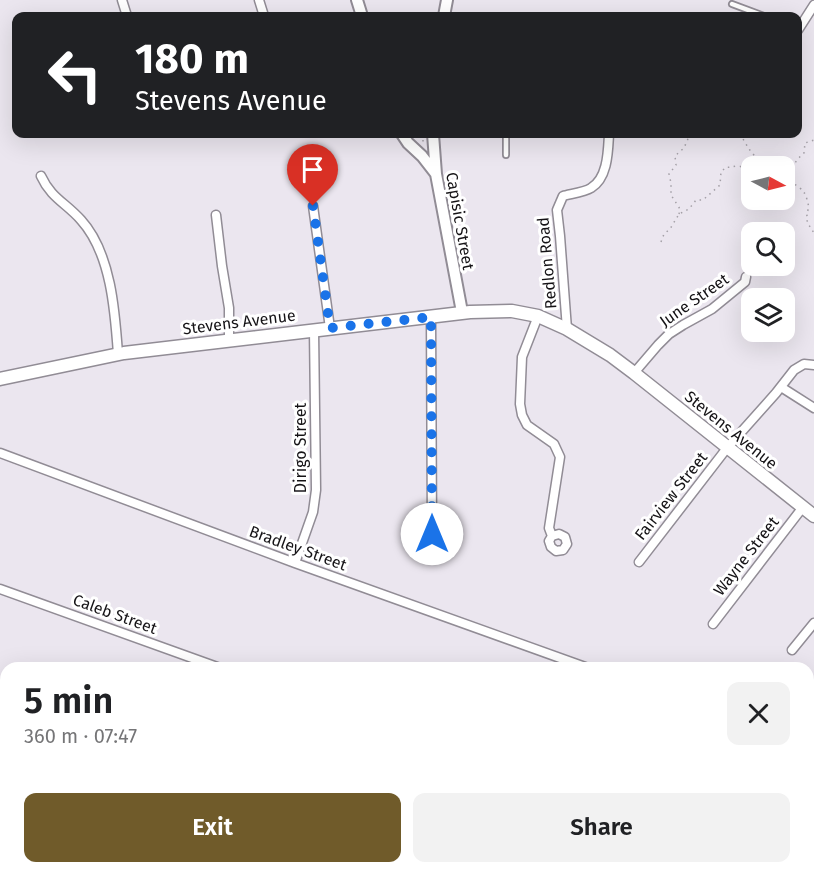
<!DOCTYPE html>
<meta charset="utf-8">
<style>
:root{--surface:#fff;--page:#f2f2f2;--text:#202124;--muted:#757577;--accent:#705b2a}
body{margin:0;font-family:"Fira Sans",sans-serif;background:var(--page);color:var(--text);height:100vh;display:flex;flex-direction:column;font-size:22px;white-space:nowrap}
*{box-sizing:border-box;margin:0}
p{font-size:20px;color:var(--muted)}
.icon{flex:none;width:33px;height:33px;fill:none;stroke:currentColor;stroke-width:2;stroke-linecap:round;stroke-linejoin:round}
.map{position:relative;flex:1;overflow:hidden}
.details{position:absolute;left:0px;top:662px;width:814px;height:212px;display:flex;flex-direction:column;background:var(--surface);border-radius:18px 18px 0 0;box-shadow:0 6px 24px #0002}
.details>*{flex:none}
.banner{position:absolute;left:12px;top:12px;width:790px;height:126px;border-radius:12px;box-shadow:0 6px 24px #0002;background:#202124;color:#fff;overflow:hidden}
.needle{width:39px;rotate:97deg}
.buttons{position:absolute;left:741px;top:156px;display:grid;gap:12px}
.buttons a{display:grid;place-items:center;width:54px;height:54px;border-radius:12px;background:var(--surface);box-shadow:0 6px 24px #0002;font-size:30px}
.pin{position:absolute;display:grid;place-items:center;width:51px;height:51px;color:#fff;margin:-62px -26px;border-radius:50% 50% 50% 0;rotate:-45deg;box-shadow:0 0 6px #0007}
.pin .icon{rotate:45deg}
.me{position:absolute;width:66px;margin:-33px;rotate:0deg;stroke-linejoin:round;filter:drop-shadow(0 0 4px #0008)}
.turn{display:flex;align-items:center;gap:21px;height:126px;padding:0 24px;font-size:27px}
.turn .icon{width:78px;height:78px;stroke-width:2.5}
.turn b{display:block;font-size:42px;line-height:51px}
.round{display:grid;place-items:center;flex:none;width:63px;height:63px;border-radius:12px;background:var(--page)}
.head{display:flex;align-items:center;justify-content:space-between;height:102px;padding:0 24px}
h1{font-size:36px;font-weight:600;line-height:45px}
.cta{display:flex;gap:12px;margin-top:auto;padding:12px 24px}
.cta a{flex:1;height:69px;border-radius:12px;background:var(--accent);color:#fff;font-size:24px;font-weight:600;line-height:69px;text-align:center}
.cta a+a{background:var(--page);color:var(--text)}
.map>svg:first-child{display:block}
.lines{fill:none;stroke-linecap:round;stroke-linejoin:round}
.service-casing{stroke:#918c95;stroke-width:8}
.minor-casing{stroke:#918c95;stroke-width:11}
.tertiary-casing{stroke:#918c95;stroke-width:14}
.secondary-casing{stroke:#918c95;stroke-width:15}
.path{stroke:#a4a0a7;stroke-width:1.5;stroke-dasharray:1.5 4.5;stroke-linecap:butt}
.service{stroke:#fff;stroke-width:4.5}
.minor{stroke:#fff;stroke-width:8}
.tertiary{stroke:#fff;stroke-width:10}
.secondary{stroke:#fff;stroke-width:12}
.route{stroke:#1a73e8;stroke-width:10;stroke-dasharray:0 18}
.labels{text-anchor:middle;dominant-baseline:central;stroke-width:6;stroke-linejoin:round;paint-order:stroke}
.street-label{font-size:16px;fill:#151316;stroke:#fff}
</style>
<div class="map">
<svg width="814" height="872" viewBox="0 0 814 872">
<rect width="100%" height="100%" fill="#ebe6ef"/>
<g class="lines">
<g class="service-casing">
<path id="service" d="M 732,4 L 764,16
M 506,134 L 506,155"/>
</g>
<g class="minor-casing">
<path id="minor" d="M 122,0 L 127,16
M 259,0 L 264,16
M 798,30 L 814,5
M 41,176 C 51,198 66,203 81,220 C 111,253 115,311 118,354
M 313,206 L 330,328
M 216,215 L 222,266 L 229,308 L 229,340
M 538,316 L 522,357 L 520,404 L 522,415 L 527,425 L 554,444 L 560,457 L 549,528 L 552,536 L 549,541 L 551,547 L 556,551 L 563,550 L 567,544 L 565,537 L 559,534 L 552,536
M 431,317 L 432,534
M 567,329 L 560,236 L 557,210 L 563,196 C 570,194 585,192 591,188 C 608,178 608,151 609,134
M 634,373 L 658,345 L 669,334 L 683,325 L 712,309 L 745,282 L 746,277
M 781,387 L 814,408
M 0,453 L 295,563 L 588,668
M 639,562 L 727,448 L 776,393 L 794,370 L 804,364 L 814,365
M 295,563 L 313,512 L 316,490 L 314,330
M 0,589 L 220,668
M 713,624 L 803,507
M 792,650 L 814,623
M 0,706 L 6,708
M 808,747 L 814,749
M 0,835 L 4,825
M 116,867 L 129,872
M 440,867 L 453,872
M 776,867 L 790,872"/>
</g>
<g class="tertiary-casing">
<path id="tertiary" d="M 357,0 L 362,16
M 444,16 L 447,0
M 402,134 L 408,143 L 422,156 L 436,174
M 433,134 L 436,174 L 462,312"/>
</g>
<g class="secondary-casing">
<path id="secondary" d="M 0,379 L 124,353 L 470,312 L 512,311 L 538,316 L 567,329 L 610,355 L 634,373 L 814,516
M 812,872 L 814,868"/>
</g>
<path class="path" d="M 423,134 L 423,145
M 740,134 L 749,149 L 763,166
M 784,173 L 789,174 L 792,183 C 805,190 806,194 809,208 L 806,214 L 808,217 L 807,222 L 814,233
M 790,173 C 793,165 797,159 804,153 L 805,143 L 814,140
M 679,214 L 680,209 L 671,195 L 671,183 L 669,174 L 676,165 L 675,156 L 684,148 L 690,134
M 661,242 L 664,234 L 670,229 L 679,214 L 689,209 L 696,200 L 703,200 L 720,185 L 721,172 L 726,167 C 730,168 733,166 737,166 C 743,166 742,169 752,168"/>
<use href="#service" class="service"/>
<use href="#minor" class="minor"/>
<use href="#tertiary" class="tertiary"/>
<use href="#secondary" class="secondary"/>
</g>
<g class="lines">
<path class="route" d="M 313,206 L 330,328 L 431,317 L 432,534"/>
</g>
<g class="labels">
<g class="street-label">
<text transform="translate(460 221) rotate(80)">Capisic Street</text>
<text transform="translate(547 263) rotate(-95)">Redlon Road</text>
<text transform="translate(694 300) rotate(-35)">June Street</text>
<text transform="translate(239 322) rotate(-7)">Stevens Avenue</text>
<text transform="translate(731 430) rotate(39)">Stevens Avenue</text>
<text transform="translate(300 448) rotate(-90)">Dirigo Street</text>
<text transform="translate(671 496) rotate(-52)">Fairview Street</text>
<text transform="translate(298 548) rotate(20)">Bradley Street</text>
<text transform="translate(746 556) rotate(-52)">Wayne Street</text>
<text transform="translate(115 614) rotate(20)">Caleb Street</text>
</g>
</g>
</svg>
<div class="buttons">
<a><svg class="needle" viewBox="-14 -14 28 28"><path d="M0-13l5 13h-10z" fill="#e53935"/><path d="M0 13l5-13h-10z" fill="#757577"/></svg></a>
<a><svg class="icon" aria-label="search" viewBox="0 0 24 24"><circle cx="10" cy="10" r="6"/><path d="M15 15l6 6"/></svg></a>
<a><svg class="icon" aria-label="layers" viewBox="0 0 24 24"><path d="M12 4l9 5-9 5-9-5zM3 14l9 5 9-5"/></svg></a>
</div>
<div class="pin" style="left:313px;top:206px;background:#d93025"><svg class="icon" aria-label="arrive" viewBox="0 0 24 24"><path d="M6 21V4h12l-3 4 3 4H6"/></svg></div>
<svg class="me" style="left:432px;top:534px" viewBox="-20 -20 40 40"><circle r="19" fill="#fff"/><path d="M0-13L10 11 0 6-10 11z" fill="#1a73e8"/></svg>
<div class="banner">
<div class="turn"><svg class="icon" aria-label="left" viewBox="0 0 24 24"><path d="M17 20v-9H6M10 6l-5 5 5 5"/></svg><div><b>180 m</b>Stevens Avenue</div></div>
</div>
<section class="details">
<div class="head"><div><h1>5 min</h1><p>360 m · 07:47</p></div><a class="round"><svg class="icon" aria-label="close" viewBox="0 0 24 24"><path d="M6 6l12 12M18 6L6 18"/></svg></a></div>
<div class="cta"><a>Exit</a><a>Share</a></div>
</section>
</div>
